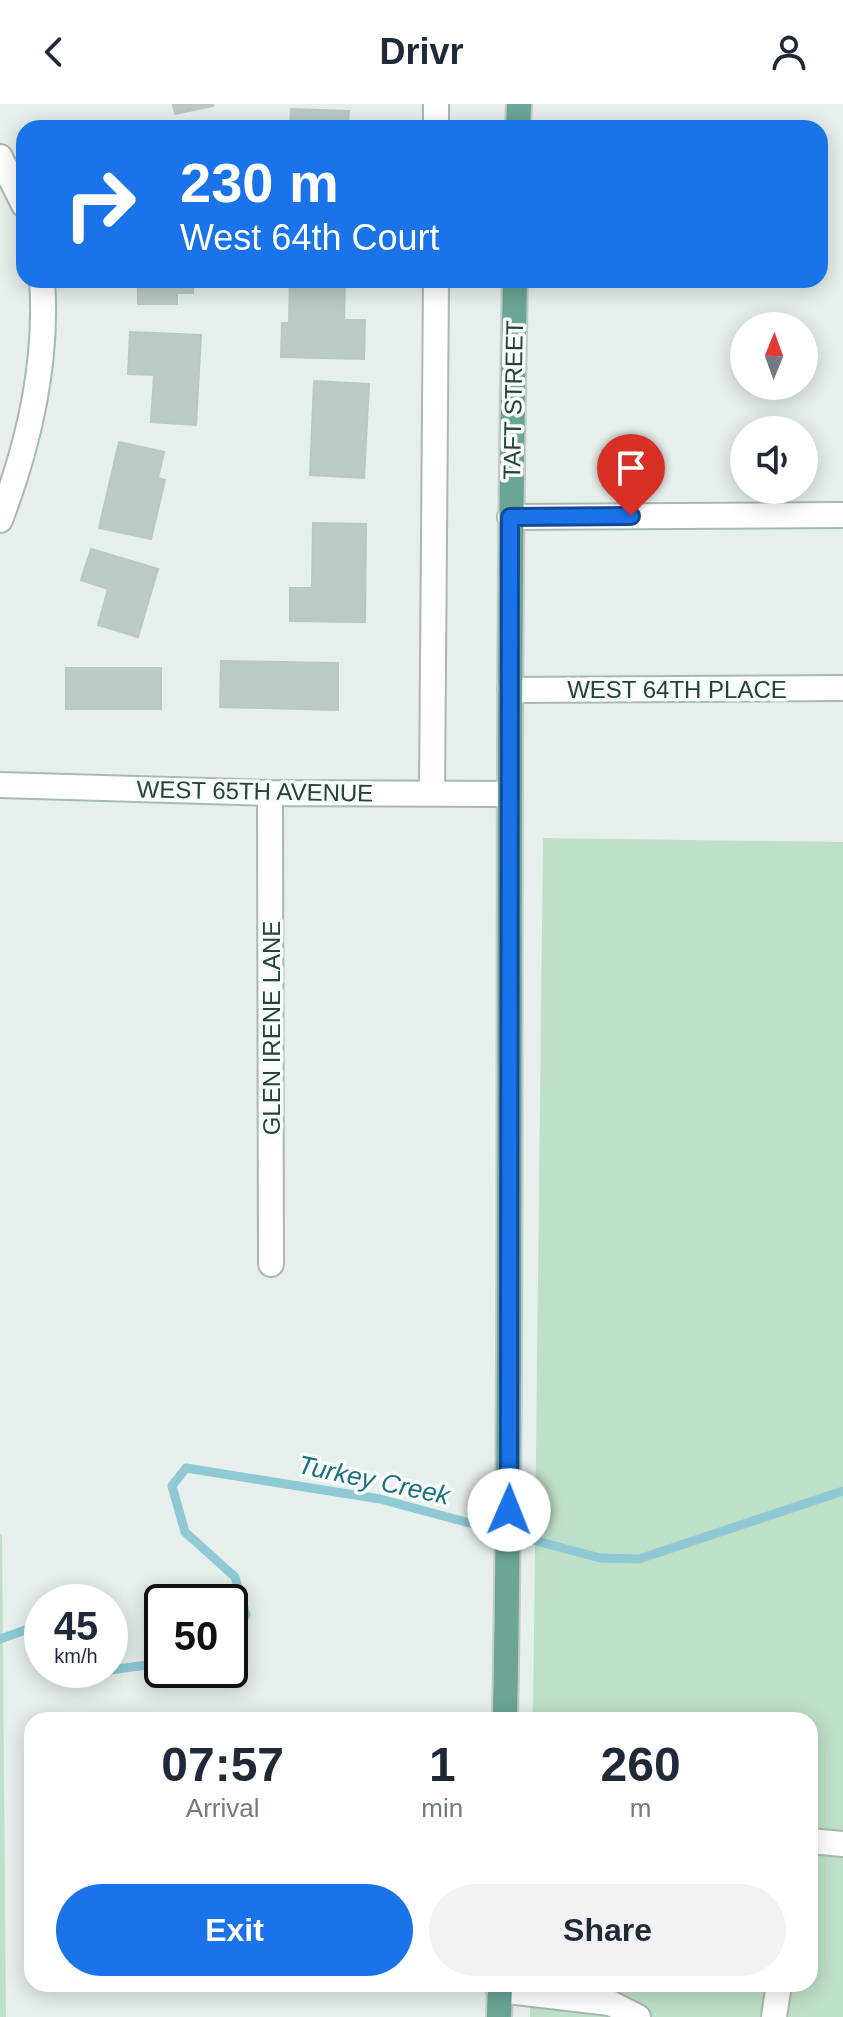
<!DOCTYPE html>
<style>
:root{--surface:#fff;--page:#f2f2f3;--text:#1f2937;--muted:#747a83;--accent:#1a73e8}
body{margin:0;font-family:Arial,sans-serif;background:var(--page);color:var(--text);height:100vh;display:flex;flex-direction:column;font-size:30px;white-space:nowrap}
*{box-sizing:border-box;margin:0}
p{font-size:26px;color:var(--muted)}
.icon{flex:none;width:44px;height:44px;fill:none;stroke:currentColor;stroke-width:2;stroke-linecap:round;stroke-linejoin:round}
.map{position:relative;flex:1;overflow:hidden}
.panel{position:absolute;left:24px;top:1608px;width:794px;height:280px;display:flex;flex-direction:column;background:var(--surface);border-radius:24px;box-shadow:0 4px 20px #0003}
.panel>*{flex:none}
.hud{position:absolute;left:16px;top:16px;width:812px;height:168px;border-radius:24px;box-shadow:0 4px 20px #0003;background:#1a73e8;color:#fff;overflow:hidden}
.needle{width:52px;rotate:1deg}
.fabs{position:absolute;left:730px;top:208px;display:grid;gap:16px}
.fabs a{display:grid;place-items:center;width:88px;height:88px;border-radius:50%;background:var(--surface);box-shadow:0 4px 20px #0003;font-size:40px}
.speed{position:absolute;left:24px;top:1480px;display:flex;gap:16px;font-size:40px;font-weight:700;text-align:center}
.speed>*{display:grid;place-content:center;width:104px;height:104px;border-radius:50%;background:var(--surface);box-shadow:0 4px 20px #0003;line-height:1}
.speed small{font-size:20px;font-weight:400}
.speed .limit{border:4px solid #111;border-radius:12px;background:#fff;color:#111}
.pin{position:absolute;display:grid;place-items:center;width:68px;height:68px;color:#fff;margin:-82px -34px;border-radius:50% 50% 50% 0;rotate:-45deg;box-shadow:0 0 8px #0007}
.pin .icon{rotate:45deg}
.me{position:absolute;width:88px;margin:-44px;rotate:1deg;stroke-linejoin:round;filter:drop-shadow(0 0 6px #0008)}
.turn{display:flex;align-items:center;gap:28px;height:168px;padding:0 32px;font-size:36px}
.turn .icon{width:104px;height:104px;stroke-width:2.5}
.turn b{display:block;font-size:56px;line-height:68px}
.eta{display:flex;justify-content:space-evenly;align-items:center;height:136px;text-align:center}
.eta b{font-size:48px;font-weight:600;line-height:56px}
.cta{display:flex;gap:16px;margin-top:auto;padding:16px 32px}
.cta a{flex:1;height:92px;border-radius:48px;background:var(--accent);color:#fff;font-size:32px;font-weight:600;line-height:92px;text-align:center}
.cta a+a{background:var(--page);color:var(--text)}
header{display:flex;justify-content:space-between;align-items:center;height:104px;padding:0 32px;background:var(--surface);font-size:36px;font-weight:600}
.map>svg:first-child{display:block}
.green{fill:#bfe0c8}
.lines{fill:none;stroke-linecap:round;stroke-linejoin:round}
.stream{stroke:#8ec9d4;stroke-width:9}
.building{fill:#bbcac4;stroke:#b8c9c2;stroke-width:2}
.minor-casing{stroke:#a8b8b2;stroke-width:28}
.major-casing{stroke:#c2cac8;stroke-width:28}
.minor{stroke:#fff;stroke-width:24}
.major{stroke:#6aa596;stroke-width:24}
.route-casing{stroke:#114b97;stroke-width:20}
.route{stroke:#1a73e8;stroke-width:14}
.labels{text-anchor:middle;dominant-baseline:central;stroke-width:7;stroke-linejoin:round;paint-order:stroke}
.street-label{font-size:24px;fill:#24423a;stroke:#f7fbf9}
.water-label{font-size:26px;font-style:italic;fill:#1c6f80;stroke:#f7fbf9}
</style>
<header><svg class="icon" aria-label="back" viewBox="0 0 24 24"><path d="M15 5l-7 7 7 7"/></svg>Drivr<svg class="icon" aria-label="person" viewBox="0 0 24 24"><circle cx="12" cy="8" r="4"/><path d="M4 21q1-7 8-7t8 7"/></svg></header>
<div class="map">
<svg width="843" height="1913" viewBox="0 0 843 1913">
<rect width="100%" height="100%" fill="#e6efeb"/>
<path class="green" d="M 543,734 L 843,738 L 843,1913 L 530,1913 L 530,1880 L 810,1880 L 810,1616 L 533,1616 Z
M 0,1430 L 2,1430 L 6,1913 L 0,1913 Z"/>
<g class="lines">
<path class="stream" d="M 0,1535 L 28,1525 L 42,1542
M 230,1537 L 246,1511 L 235,1473 L 185,1428 L 172,1382 L 186,1364 L 380,1395 L 600,1454 L 639,1455 L 843,1387
M 90,1566 L 109,1566
M 110,1566 L 162,1559"/>
</g>
<path class="building" d="M 173,0 L 213,0 L 213,2 L 175,10 Z
M 291,5 L 349,7 L 348,24 L 290,24 Z
M 138,176 L 193,176 L 193,189 L 177,189 L 177,200 L 138,200 Z
M 290,176 L 345,176 L 344,216 L 365,216 L 364,255 L 281,253 L 282,219 L 289,219 Z
M 130,228 L 201,231 L 196,321 L 151,318 L 154,271 L 128,270 Z
M 314,277 L 369,280 L 364,374 L 310,371 Z
M 119,338 L 164,348 L 158,374 L 165,376 L 151,435 L 99,424 Z
M 313,419 L 366,420 L 365,518 L 290,517 L 290,484 L 312,484 Z
M 91,445 L 158,465 L 138,533 L 98,521 L 108,485 L 81,476 Z
M 221,557 L 338,559 L 338,606 L 220,603 Z
M 66,564 L 161,564 L 161,605 L 66,605 Z"/>
<g class="lines">
<g class="minor-casing">
<path id="minor" d="M 436,24 L 436,0
M 0,53 L 24,101
M 510,413 L 843,411
M 0,416 C 29,340 48,258 42,176
M 510,586 L 843,584
M 0,681 L 270,689 L 510,690
M 270,689 L 271,1160
M 432,689 L 436,176
M 810,1737 L 843,1740
M 499,1886 L 610,1899 L 638,1913
M 774,1913 L 779,1880"/>
</g>
<g class="major-casing">
<path id="major" d="M 518,24 L 519,0
M 505,1616 C 514,1136 505,656 515,176
M 499,1913 L 500,1880"/>
</g>
<use href="#minor" class="minor"/>
<use href="#major" class="major"/>
</g>
<g class="lines">
<g class="route-casing">
<path id="route" d="M 509,1406 L 510,413 L 631,412"/>
</g>
<use href="#route" class="route"/>
</g>
<g class="labels">
<g class="street-label">
<text transform="translate(513 296) rotate(-89)">TAFT STREET</text>
<text x="677" y="585">WEST 64TH PLACE</text>
<text transform="translate(255 687) rotate(1)">WEST 65TH AVENUE</text>
<text transform="translate(271 924) rotate(-90)">GLEN IRENE LANE</text>
</g>
<g class="water-label">
<text transform="translate(374 1376) rotate(12)">Turkey Creek</text>
</g>
</g>
</svg>
<div class="fabs">
<a><svg class="needle" viewBox="-14 -14 28 28"><path d="M0-13l5 13h-10z" fill="#e53935"/><path d="M0 13l5-13h-10z" fill="#747a83"/></svg></a>
<a><svg class="icon" aria-label="sound" viewBox="0 0 24 24"><path d="M4 9h4l5-4v14l-5-4H4zM17 9q2 3 0 6"/></svg></a>
</div>
<div class="speed"><div>45<small>km/h</small></div><div class="limit">50</div></div>
<div class="pin" style="left:631px;top:412px;background:#d93025"><svg class="icon" aria-label="arrive" viewBox="0 0 24 24"><path d="M6 21V4h12l-3 4 3 4H6"/></svg></div>
<svg class="me" style="left:509px;top:1406px" viewBox="-20 -20 40 40"><circle r="19" fill="#fff"/><path d="M0-13L10 11 0 6-10 11z" fill="#1a73e8"/></svg>
<div class="hud">
<div class="turn"><svg class="icon" aria-label="right" viewBox="0 0 24 24"><path d="M7 20v-9h11M14 6l5 5-5 5"/></svg><div><b>230 m</b>West 64th Court</div></div>
</div>
<section class="panel">
<div class="eta">
<div><b>07:57</b><p>Arrival</p></div>
<div><b>1</b><p>min</p></div>
<div><b>260</b><p>m</p></div>
</div>
<div class="cta"><a>Exit</a><a>Share</a></div>
</section>
</div>
